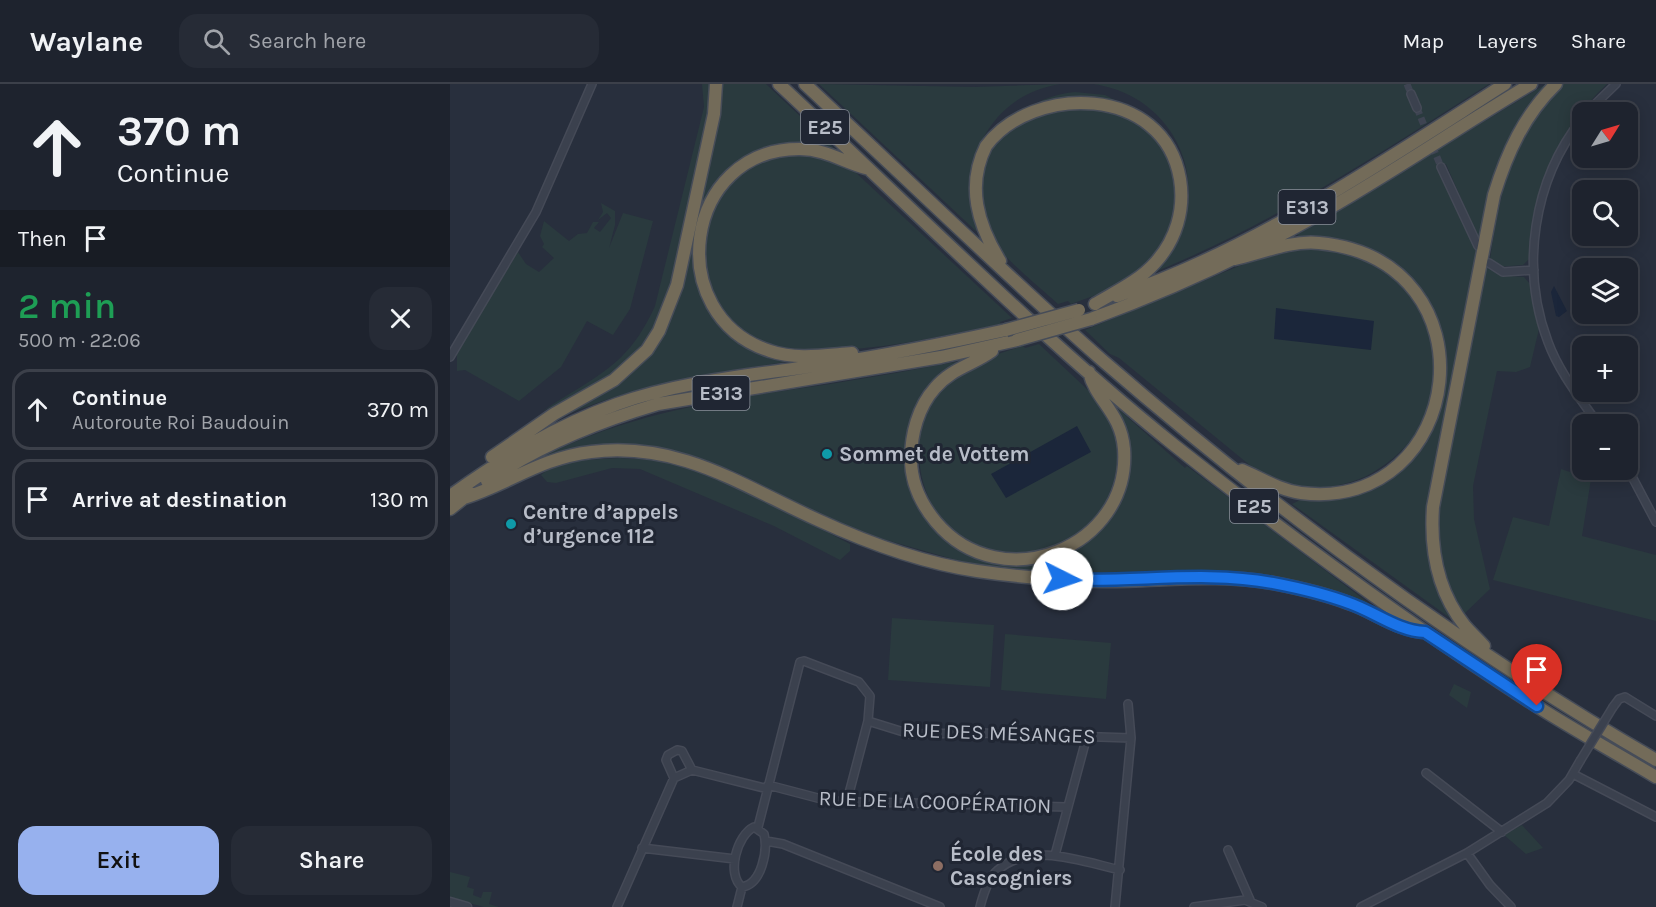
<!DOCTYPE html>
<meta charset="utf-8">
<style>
:root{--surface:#1e232e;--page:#262b36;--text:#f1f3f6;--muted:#a1a4aa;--line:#3c404a;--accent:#97b1ee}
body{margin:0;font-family:Karla,sans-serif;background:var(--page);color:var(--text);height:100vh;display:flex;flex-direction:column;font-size:22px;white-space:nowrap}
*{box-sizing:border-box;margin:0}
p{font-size:20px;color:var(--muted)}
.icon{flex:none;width:33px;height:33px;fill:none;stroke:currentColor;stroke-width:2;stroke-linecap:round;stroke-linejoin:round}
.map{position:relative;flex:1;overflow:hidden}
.side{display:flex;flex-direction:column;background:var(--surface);width:450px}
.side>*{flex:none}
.guide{background:#1e232e;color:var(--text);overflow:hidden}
.needle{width:39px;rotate:53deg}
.controls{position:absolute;left:1122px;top:18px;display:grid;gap:12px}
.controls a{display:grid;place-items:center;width:66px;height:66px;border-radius:12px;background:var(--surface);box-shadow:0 3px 15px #0003,0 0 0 2px var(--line);font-size:30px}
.pin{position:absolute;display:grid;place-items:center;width:51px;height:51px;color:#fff;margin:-62px -26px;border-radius:50% 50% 50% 0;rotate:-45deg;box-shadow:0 0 6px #0007}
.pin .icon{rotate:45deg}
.me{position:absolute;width:66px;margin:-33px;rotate:94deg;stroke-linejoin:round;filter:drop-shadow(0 0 4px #0008)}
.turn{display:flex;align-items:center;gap:21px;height:126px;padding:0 18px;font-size:27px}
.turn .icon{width:78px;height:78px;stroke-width:2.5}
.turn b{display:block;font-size:42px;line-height:51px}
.then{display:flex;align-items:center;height:57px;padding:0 18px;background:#0003;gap:12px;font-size:22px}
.round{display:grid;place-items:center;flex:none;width:63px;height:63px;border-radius:18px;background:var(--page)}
.headline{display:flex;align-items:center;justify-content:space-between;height:102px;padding:0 18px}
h1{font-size:36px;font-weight:600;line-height:45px;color:#1e9e55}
.action{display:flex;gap:12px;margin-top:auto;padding:12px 18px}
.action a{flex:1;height:69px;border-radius:18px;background:var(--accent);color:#111;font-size:24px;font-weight:600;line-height:69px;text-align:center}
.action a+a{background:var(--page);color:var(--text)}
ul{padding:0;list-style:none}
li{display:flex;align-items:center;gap:18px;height:81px;margin:0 12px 9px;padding:0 6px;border:3px solid var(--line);border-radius:18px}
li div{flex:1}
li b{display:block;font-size:22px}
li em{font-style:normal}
header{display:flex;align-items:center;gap:36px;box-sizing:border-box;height:84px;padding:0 30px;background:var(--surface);border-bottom:2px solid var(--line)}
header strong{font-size:28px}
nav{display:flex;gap:33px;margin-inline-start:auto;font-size:21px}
.search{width:420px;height:54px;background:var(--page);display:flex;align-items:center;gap:15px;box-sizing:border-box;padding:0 21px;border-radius:18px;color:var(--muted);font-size:22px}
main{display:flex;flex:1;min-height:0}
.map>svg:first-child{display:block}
.green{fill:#2a3a3e}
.water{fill:#1b263a}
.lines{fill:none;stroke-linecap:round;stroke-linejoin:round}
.minor-tunnel{stroke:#3e4452;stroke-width:7;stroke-dasharray:7 3.5;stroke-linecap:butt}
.minor-casing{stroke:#454a57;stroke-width:10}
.tertiary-casing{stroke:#454a57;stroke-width:11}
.motorway-casing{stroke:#464c58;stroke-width:15}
.minor{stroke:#3b414e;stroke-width:7}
.tertiary{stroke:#3b414e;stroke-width:8}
.motorway{stroke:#736b59;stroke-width:12}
.minor-bridge-casing{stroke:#454a57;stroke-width:10;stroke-linecap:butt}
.motorway-bridge-casing{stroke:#464c58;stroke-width:15;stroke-linecap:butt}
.minor-bridge{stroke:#3b414e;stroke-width:7}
.motorway-bridge{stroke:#736b59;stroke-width:12}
.route-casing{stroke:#114b97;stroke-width:15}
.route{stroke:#1a73e8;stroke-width:10}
.culture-dot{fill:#0f9aa8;stroke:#202633;stroke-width:2}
.education-dot{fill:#8d6e63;stroke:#202633;stroke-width:2}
.labels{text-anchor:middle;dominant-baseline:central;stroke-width:6;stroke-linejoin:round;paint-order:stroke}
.shield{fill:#202633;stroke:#8a909b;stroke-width:1.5}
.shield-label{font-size:20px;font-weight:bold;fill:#b8bdc8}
.poi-label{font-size:21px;font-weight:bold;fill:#b8bdc8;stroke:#202633;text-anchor:start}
.street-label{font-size:21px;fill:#b8bdc8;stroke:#202633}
</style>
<header>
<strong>Waylane</strong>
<div class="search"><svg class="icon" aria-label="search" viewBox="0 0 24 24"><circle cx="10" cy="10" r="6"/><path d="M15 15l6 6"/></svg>Search here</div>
<nav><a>Map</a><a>Layers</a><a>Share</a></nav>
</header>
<main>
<section class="side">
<div class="guide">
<div class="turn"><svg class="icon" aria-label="ahead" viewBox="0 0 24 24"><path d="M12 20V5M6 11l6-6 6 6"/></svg><div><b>370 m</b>Continue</div></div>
<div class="then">Then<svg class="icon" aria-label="arrive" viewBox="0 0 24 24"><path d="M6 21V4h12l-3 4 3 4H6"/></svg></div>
</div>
<div class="headline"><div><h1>2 min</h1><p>500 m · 22:06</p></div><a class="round"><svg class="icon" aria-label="close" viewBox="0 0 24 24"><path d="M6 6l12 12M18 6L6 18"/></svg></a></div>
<ul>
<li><svg class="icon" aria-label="ahead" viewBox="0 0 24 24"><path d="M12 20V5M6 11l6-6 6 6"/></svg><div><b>Continue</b><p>Autoroute Roi Baudouin</p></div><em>370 m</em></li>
<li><svg class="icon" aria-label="arrive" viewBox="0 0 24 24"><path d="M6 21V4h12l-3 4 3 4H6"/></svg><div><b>Arrive at destination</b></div><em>130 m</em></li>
</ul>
<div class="action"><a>Exit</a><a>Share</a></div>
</section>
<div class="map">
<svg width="1206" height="823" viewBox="0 0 1206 823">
<rect width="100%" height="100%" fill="#282f3d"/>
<path class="green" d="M 252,0 L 261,0 L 260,27 L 220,201 L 212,227 L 203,245 L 185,270 L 155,296 L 93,327 C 146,291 177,284 205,222 L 254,23 Z
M 270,0 L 316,0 L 385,65 C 361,60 332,57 308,68 C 300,73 292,83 284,89 C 277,96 267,102 260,110 C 248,125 243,147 243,166 C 242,228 284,266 342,277 C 256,290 169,303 91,343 L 161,302 L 212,248 Z
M 369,0 L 525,3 L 610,0 C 537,12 507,82 527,148 Z
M 643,0 L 1039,0 C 929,70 821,141 700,190 C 712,178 724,166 730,150 C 758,81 715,10 643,0 Z
M 1096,0 L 1102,0 L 1078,29 L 1029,156 L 996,80 L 988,85 L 1027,167 L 979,429 L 1007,539 L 842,420 L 854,414 L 886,412 L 957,377 L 976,354 L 987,333 L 996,288 L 989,246 L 930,173 L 909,163 L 888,158 L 848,154 L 848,150 Z
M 1113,0 L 1157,0 C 1104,50 1085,104 1079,175 L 1073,181 L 1048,183 L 1040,175 C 1051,104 1060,56 1113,0 Z
M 625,8 L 655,11 L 692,30 L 703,40 L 728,98 L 723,142 L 700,179 L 660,206 L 621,220 L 618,217 L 608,220 C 595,208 556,176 548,163 C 543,154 535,141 533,130 C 517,69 566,13 625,8 Z
M 336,70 L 366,70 L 403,86 L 562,234 L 550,238 L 551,240 C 489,253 426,267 362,267 C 352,267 339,269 330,266 C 255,247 230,156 281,99 C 295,83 316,76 336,70 Z
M 151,119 L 165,127 L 165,141 L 159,164 L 173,129 L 203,137 L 180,225 L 163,251 L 137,237 L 111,283 L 69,317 L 15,286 L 7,287 L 7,267 L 68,168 L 76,180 L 89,188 L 104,174 L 92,163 L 94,160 L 90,152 L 94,137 L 119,157 L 128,150 L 137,149 L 143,138 L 149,138 L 144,144 L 150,148 L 161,134 L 157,129 L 148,136 L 153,128 Z
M 860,164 C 878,165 911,171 926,180 C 947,192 964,212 973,234 C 1000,295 980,356 922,389 C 888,408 848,407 813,392 L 669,274 L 660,270 L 635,246 L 789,182 L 819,172 Z
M 1037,184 L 1050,191 L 1074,193 L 1080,200 L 1089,245 L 1080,283 L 1066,288 L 1047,287 L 1023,402 L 1024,435 L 1040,505 L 1014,530 L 995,494 L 990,473 L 988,428 Z
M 589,260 L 639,307 L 641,306 C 667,343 677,373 656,417 C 645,440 622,457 598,464 C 584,468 572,471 558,470 C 473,465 440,353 499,298 C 520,278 546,270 573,262 L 575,264 Z
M 511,277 L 495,286 L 480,301 L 457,357 L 472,428 L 500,459 L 535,477 L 552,481 L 590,480 L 622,466 L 640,454 L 663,424 L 674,346 L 666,323 L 735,384 L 737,382 L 933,530 L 854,503 L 658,494 L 520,480 L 422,452 L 369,430 L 284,387 L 223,367 L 199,363 L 112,369 L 84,377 C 178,328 277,315 380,300 C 424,293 467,285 511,277 Z
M 170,374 C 190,375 210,376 230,381 C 287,394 347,433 400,460 L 400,467 L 390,476 L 324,442 L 190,385 L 162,384 L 106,399 L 97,398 L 91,391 C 109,374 147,376 170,374 Z
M 1111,385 L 1141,395 L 1132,452 L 1206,471 L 1206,537 L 1043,496 L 1063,433 L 1099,442 Z
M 442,534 L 544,541 L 540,603 L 438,596 Z
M 555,550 L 661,559 L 656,615 L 551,606 Z
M 1004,600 L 1021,608 L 1017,624 L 999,611 Z
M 1072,741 L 1093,764 L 1076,770 L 1054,751 Z
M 0,788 L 20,793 L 17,803 L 24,805 L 23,811 L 31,814 L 33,808 L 42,808 L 39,820 L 49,823 L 34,823 L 0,814 Z"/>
<path class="water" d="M 1104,202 L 1117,227 L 1109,233 L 1106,232 L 1101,208 Z
M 826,224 L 924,237 L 921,266 L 824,255 Z
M 627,342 L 641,368 L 556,414 L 541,390 Z"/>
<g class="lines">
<path class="minor-tunnel" d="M 957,0 L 961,10
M 967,24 L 991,83"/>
<g class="minor-casing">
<path id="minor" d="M 961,10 L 967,24
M 1137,28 L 1166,0
M 1132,35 C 1083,96 1070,184 1098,258 C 1109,288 1130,314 1148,340
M 991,83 L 1028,162
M 1039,179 L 1053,188 L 1084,186
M 0,273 L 86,128 L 142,0
M 1178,385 L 1206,438
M 1163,623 L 1169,615 L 1175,613 L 1206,632
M 418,637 L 460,650 L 529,649 L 681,654
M 242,686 L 318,705
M 976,689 L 1052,748
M 1123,690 L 1206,733
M 224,694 L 216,676 L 218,671 L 227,666 L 232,667 L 242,686
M 318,701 L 379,717 L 617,723
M 304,743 L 314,750 C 318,766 312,800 292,803 C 276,790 287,751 304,743 Z
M 308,743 L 348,586 L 350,578 L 354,577 L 409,598 L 420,612 L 418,637 L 397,717
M 316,757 L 333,760 L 490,823
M 192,764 L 285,775
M 778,766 L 800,816
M 1017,769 L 1040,801 L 1061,823
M 605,771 L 637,652
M 167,823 L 224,694 L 242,686
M 287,823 L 292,803
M 530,823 C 533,811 538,794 548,786 C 580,757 634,778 670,786
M 665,823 L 681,654 L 678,620
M 744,823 L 795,816 L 812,823
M 911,823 L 1017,769 L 1097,719 L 1119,696 L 1130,677"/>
</g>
<g class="tertiary-casing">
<path id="tertiary" d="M 0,818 L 17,823"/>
</g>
<g class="motorway-casing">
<path id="motorway" d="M 329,0 C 459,121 586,250 724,361 C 840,453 960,541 1085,621 C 1124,646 1166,669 1206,693
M 355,0 C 454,92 551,187 652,276 C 824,425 1009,562 1206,676
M 785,175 C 811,169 842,156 869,159 C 1049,176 1016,429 851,409 C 829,406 811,394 792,386
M 550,177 C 528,141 516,102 536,62 C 582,0 714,0 730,95 C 735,126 726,156 705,179 C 689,197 665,208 645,220
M 667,212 C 807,164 931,79 1055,0
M 641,235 C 718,207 792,173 864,133 C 938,92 1008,43 1081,0
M 542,267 C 523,281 502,284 485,304 C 468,323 461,350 461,375 C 461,398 471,420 486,438 C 551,515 681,464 674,365 C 671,328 646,317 639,288
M 402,269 C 375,271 346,276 320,267 C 211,232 233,64 350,65 C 376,65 395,79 419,85
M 42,373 L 104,330 L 164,296 L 197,266 L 209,247 L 227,201 L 264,30 L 266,0
M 37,397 C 89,361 147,338 208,320 L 491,273 L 567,256
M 0,412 C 53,374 106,342 167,320 C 234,296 307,291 377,280 C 437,271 497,259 556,246
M 14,414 C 59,400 90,374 141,368 C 230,357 292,402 368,436 C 418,459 472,479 527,487 C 569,493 614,497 657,497 C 713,497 768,489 823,499 C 849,504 876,510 901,520 C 926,529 949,547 975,548
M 0,425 L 20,409
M 1034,562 C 1028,555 1021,549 1015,542 C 987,507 980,466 983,423 L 1044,111 C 1057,69 1074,31 1106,0"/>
</g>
<use href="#minor" class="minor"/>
<use href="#tertiary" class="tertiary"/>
<use href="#motorway" class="motorway"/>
<g class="minor-bridge-casing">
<path id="minor-bridge" d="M 1130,677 L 1163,623"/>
</g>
<g class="motorway-bridge-casing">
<path id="motorway-bridge" d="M 556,246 L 629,226
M 567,256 L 641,235"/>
</g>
<use href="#minor-bridge" class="minor-bridge"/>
<use href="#motorway-bridge" class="motorway-bridge"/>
</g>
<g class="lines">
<g class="route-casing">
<path id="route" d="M 612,495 C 682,499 754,486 823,499 C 849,504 875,510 899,519 C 925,528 948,547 975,548 L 1087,622"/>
</g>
<use href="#route" class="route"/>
</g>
<g class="culture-dot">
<circle cx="377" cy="370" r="6"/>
<circle cx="61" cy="440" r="6"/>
</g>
<circle class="education-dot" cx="488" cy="782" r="6"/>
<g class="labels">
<g class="shield">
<rect x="351" y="26" width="48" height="34" rx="4.5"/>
<rect x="828.5" y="106" width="57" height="34" rx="4.5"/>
<rect x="242.5" y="292" width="57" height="34" rx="4.5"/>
<rect x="780" y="405" width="48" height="34" rx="4.5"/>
</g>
<g class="shield-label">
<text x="375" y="43">E25</text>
<text x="857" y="123">E313</text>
<text x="271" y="309">E313</text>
<text x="804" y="422">E25</text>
</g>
<g class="poi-label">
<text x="389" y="370">Sommet de Vottem</text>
<text x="73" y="428">Centre d’appels<tspan x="73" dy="24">d’urgence 112</tspan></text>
<text x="500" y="770">École des<tspan x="500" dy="24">Cascogniers</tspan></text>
</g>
<g class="street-label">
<text transform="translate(549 649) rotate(2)">RUE DES MÉSANGES</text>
<text transform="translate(485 718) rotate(2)">RUE DE LA COOPÉRATION</text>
</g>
</g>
</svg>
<div class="controls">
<a><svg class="needle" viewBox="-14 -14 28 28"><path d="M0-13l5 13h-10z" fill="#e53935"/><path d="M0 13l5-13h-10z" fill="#a1a4aa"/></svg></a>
<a><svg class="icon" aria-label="search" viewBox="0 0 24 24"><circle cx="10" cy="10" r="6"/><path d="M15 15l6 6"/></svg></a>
<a><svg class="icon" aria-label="layers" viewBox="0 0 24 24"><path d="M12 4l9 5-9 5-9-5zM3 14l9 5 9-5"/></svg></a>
<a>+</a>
<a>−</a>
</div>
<div class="pin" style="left:1087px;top:622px;background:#d93025"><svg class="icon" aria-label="arrive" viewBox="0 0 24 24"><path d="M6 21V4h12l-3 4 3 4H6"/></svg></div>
<svg class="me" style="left:612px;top:495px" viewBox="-20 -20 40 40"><circle r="19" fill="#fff"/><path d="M0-13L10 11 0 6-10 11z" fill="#1a73e8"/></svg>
</div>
</main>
